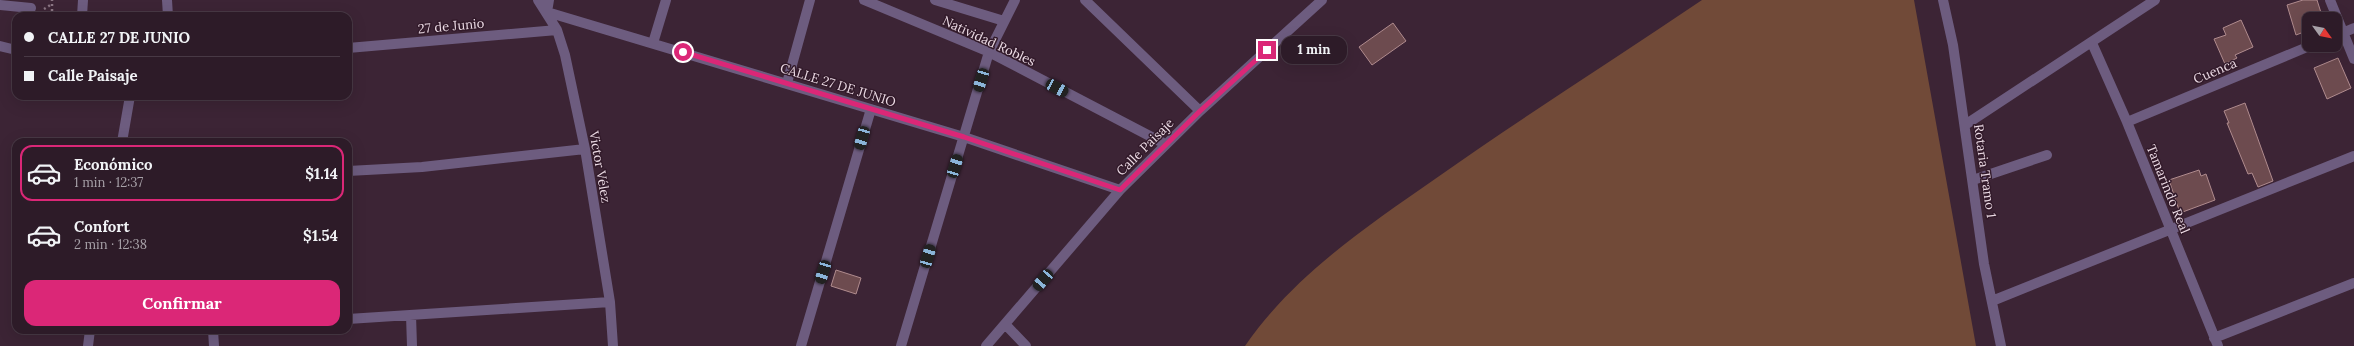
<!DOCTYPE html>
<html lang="es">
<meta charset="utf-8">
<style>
body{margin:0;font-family:Lora,serif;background:#392834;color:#f1f3f6;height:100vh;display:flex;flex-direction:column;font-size:15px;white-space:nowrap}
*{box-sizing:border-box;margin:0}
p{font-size:13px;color:#a7a1a8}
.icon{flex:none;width:22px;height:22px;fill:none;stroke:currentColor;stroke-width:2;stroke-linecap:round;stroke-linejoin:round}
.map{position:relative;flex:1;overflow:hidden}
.sheet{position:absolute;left:12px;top:138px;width:340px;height:196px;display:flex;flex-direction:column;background:#2d1b28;border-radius:12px;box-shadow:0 4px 16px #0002,0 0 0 1px #483945}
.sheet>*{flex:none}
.banner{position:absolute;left:12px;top:12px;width:340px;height:88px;border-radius:12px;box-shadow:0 4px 16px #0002,0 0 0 1px #483945;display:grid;align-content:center;height:88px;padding:0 12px;background:#2d1b28}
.needle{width:26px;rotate:123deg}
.controls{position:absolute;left:2302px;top:12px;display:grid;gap:8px}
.controls a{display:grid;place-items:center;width:40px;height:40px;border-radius:8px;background:#2d1b28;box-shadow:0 4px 16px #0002,0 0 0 1px #483945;font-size:20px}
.end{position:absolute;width:18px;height:18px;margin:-9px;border:5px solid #db2777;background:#fff;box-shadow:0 0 0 2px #fff}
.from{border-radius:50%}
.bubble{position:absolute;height:28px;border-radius:12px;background:#2d1b28;box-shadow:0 4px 16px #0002,0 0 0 1px #483945;font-size:13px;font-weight:800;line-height:28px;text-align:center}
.car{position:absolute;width:12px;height:24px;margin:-12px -6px;border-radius:5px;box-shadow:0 0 3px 1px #0007;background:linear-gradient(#222 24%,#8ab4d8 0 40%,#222 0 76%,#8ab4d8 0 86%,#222 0)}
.banner b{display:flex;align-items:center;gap:14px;height:38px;font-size:15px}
.banner b+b{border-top:1px solid #483945}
.banner i{width:10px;height:10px;background:#f1f3f6}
ul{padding:7px 0 0;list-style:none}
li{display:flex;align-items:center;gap:12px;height:56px;margin:0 8px 6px;padding:0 4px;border:2px solid transparent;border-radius:12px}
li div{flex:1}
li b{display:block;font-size:15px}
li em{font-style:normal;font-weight:800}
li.on{border-color:#db2777}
li>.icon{width:36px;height:36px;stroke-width:1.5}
.primary-button{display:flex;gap:8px;margin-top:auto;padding:8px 12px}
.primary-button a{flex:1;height:46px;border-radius:12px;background:#db2777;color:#fff;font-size:16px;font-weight:800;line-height:46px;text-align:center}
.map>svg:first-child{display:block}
</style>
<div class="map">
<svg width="2354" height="346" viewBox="0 0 2354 346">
<rect width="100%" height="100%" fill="#3c2435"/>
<path fill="#714a38" d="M1702 0H1914L1976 346H1245C1293 276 1366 227 1435 179 1523 117 1613 60 1702 0Z"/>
<path fill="#6d4b4f" stroke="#b08b8e" d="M2303 0H2317L2323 19H2309V30L2296 35 2287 5Z
M2241 20 2253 47 2235 55 2237 58 2225 64 2214 39 2226 35 2223 28Z
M1393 23 1406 41 1372 65 1359 47Z
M2338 58 2351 88 2327 99 2314 68Z
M2245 103 2273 181 2258 187 2252 173 2248 174 2227 123H2229L2224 111Z
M2199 170 2201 176 2206 174 2215 200 2180 213 2169 180Z
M836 270 861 278 856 294 831 286Z"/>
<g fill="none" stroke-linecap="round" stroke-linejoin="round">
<path stroke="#8b7684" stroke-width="2.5" stroke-dasharray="2 3" stroke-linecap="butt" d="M44 9 52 4
M52 16V0"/>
<path stroke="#6d5c7f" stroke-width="10" d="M167 0 168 16
M538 0 557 30 565 55 585 149 610 302 613 346
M549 0 547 12 964 137 1120 190
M864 0 989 52 1165 144
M935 0 1004 21
M1085 0 1200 111
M1943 0 1953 45 1984 264 2001 346
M2330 0 2354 59
M0 5 31 8
M82 16 83 0
M2335 36 2354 28
M653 43 666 0
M2092 43 2127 122 2218 346
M0 46 16 50
M348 48 557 30
M787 83 810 0
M2127 122 2312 45
M1965 125 2155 0
M122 142 130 96
M348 171 422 167 585 149
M1973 180 2047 155
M1992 301 2354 156
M411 315 412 346
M348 319 610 302
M1005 324 1026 346
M213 330 214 346
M2214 338 2354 283
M88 346 90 330
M801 346 871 109
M901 346 989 52 1015 0
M986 346 1120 190 1200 111 1322 0"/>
</g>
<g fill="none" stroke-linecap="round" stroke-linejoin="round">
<path stroke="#db2777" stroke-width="5" d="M683 52 964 137 1120 190 1200 111 1267 50"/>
</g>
<g text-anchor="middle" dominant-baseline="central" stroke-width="3" stroke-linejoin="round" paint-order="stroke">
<g font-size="13" fill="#ecdbe5" stroke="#321a2a">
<text transform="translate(451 26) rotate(-5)">27 de Junio</text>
<text transform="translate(989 41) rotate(25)">Natividad Robles</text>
<text transform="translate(2215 71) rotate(-23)">Cuenca</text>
<text transform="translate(838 85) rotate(17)">CALLE 27 DE JUNIO</text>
<text transform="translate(1145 147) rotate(-45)">Calle Paisaje</text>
<text transform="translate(600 167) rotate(80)">Victor Vélez</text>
<text transform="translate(1985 171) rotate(82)">Rotaria Tramo 1</text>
<text transform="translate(2168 189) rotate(68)">Tamarindo Real</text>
</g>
</g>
</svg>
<div class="controls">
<a><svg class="needle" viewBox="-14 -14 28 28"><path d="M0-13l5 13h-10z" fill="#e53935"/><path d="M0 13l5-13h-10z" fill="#a7a1a8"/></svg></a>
</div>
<i class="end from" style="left:683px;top:52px"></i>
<i class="end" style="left:1267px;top:50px"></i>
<div class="bubble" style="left:1281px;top:36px;width:66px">1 min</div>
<i class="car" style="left:981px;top:80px;rotate:197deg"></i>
<i class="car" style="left:1057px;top:88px;rotate:118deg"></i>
<i class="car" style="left:862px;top:138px;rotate:196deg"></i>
<i class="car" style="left:955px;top:166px;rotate:17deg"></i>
<i class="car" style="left:928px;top:256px;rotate:16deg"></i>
<i class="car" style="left:823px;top:272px;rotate:197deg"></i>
<i class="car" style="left:1043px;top:280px;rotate:221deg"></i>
<div class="banner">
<b><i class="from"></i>CALLE 27 DE JUNIO</b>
<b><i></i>Calle Paisaje</b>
</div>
<section class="sheet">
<ul>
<li class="on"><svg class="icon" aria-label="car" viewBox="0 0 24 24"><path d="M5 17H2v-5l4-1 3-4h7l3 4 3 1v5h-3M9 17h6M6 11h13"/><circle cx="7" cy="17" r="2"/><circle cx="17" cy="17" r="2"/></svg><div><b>Económico</b><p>1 min · 12:37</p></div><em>$1.14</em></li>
<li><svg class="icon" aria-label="car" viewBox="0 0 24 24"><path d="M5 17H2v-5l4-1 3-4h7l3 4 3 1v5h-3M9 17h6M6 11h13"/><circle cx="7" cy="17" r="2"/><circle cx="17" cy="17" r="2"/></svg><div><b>Confort</b><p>2 min · 12:38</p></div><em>$1.54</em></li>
</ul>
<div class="primary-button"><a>Confirmar</a></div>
</section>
</div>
